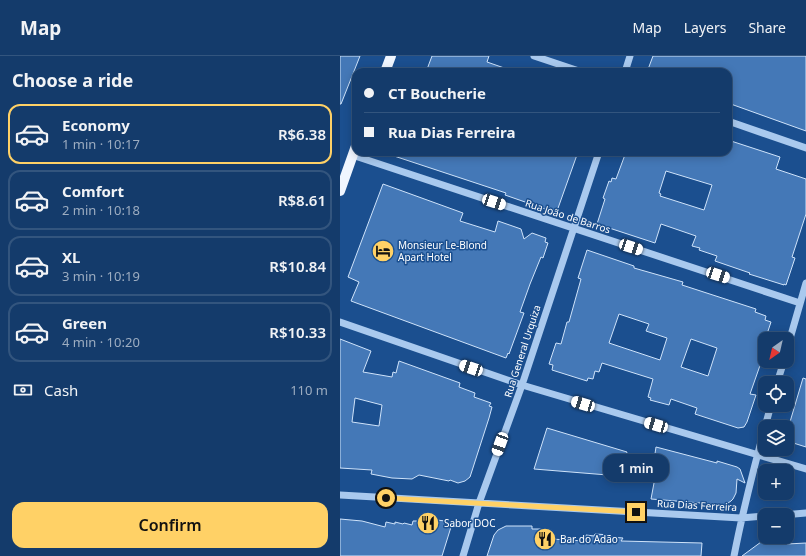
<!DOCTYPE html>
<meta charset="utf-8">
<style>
body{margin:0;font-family:"Noto Sans",sans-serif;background:#214673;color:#f1f3f6;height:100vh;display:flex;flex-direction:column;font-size:15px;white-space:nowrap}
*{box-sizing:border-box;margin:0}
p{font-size:13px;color:#9dadc1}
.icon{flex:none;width:22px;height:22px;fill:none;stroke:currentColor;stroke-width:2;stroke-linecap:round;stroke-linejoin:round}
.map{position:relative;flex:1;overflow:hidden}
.sheet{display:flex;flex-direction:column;background:#143b6b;width:340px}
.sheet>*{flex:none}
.top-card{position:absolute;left:12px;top:12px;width:380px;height:88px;border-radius:12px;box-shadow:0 2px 10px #0003,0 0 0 1px #33557e;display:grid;align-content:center;height:88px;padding:0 12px;background:#143b6b}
.needle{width:26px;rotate:214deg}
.controls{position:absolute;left:418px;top:276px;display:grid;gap:8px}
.controls a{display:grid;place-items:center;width:36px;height:36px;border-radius:8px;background:#143b6b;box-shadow:0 2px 10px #0003,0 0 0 1px #33557e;font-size:20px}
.end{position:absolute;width:18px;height:18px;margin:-9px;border:5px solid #ffd166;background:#111;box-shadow:0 0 0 2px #111}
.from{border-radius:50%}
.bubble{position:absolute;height:28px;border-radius:12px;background:#143b6b;box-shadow:0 2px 10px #0003,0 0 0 1px #33557e;font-size:13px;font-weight:600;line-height:28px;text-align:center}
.car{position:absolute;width:12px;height:24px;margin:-12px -6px;border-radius:5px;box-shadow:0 0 3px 1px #0007;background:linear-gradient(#fff 24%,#345 0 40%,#fff 0 76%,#345 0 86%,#fff 0)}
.top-card b{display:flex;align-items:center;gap:14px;height:38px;font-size:15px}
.top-card b+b{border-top:1px solid #33557e}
.top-card i{width:10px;height:10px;background:#f1f3f6}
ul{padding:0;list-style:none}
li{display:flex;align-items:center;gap:12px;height:60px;margin:0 8px 6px;padding:0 4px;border:2px solid #33557e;border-radius:12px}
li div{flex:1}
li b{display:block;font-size:15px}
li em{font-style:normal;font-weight:600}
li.selected{border-color:#ffd166}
li>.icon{width:36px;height:36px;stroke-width:1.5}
h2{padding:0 12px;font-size:18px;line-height:48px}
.pay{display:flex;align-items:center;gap:10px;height:44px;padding:0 12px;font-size:15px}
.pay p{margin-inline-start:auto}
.action{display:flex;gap:8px;margin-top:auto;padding:8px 12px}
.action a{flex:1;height:46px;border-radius:12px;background:#ffd166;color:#111;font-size:16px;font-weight:600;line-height:46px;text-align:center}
header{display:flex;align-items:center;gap:24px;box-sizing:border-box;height:56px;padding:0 20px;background:#143b6b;border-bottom:1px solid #33557e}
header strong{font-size:19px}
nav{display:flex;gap:22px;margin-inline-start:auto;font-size:14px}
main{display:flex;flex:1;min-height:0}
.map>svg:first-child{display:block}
</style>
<header>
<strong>Map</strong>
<nav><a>Map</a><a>Layers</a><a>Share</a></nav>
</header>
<main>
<section class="sheet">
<h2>Choose a ride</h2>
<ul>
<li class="selected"><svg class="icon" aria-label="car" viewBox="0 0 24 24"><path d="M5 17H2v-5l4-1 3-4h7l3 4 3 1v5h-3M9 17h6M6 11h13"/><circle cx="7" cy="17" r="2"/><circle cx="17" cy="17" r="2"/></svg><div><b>Economy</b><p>1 min · 10:17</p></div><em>R$6.38</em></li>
<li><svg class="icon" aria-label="car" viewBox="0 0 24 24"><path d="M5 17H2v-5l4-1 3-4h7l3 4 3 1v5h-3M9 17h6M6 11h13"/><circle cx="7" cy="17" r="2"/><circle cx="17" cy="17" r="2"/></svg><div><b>Comfort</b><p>2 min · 10:18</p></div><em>R$8.61</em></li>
<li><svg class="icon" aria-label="car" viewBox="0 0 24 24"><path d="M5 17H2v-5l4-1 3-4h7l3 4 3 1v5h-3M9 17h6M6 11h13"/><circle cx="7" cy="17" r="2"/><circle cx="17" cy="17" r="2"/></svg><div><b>XL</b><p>3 min · 10:19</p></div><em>R$10.84</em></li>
<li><svg class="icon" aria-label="car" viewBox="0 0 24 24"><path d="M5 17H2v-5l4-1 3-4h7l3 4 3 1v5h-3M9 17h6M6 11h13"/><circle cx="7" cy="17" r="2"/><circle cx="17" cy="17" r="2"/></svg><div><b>Green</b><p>4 min · 10:20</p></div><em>R$10.33</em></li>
</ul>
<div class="pay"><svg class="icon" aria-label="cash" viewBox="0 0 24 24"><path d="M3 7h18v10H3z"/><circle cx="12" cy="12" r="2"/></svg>Cash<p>110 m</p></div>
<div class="action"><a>Confirm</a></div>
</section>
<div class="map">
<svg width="466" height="500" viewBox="0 0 466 500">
<rect width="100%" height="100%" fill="#1b4f8f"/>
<path fill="#3c6290" stroke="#9cc4f0" d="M295 398 310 401 306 425 291 422Z"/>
<path fill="#4478b7" stroke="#cfe3fa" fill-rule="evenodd" d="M0 0H20L1 48H0Z
M92 0H149L147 6 170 14V16H86Z
M313 0H466V75L388 47V16H307Z
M388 84 440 101 436 113 466 123V158L452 201 455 202 446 229 444 228V229L409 218 410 217 375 205 377 200 359 194 360 192 352 190 356 180 321 168 315 187 257 168 265 143 263 142 269 125 271 126 272 122 276 123 286 96H388ZM326 115 372 129 364 154 320 140 321 138 319 137Z
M49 96H238L217 155 209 152 208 154 165 139 166 137 48 98Z
M43 128 123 157 120 165 155 176 158 165 181 173 184 183 192 177 206 182 205 186 208 187 203 202 201 201 190 228 180 256 184 257 169 298 168 297 166 302 11 245 19 226 8 221Z
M247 194 294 210V212L343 226 342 229 416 253 415 256 426 260 425 264 431 266 427 278 430 279 429 283H425V297L424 298 410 338 416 339 407 366 404 371 398 372 355 358 357 352 331 343 329 349 310 344 311 342 308 341 313 323 262 307 259 316 255 315 253 323 248 322 247 325 212 314 213 309 209 308 216 287 221 288 227 266H229L241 223 238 222ZM279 258 309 268 306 275 327 282 320 304 269 287ZM351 283 377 292 368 320 341 311Z
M0 283 31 295 23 316 52 321 53 316 56 317 59 305 120 327 119 331 135 337 134 341 151 347 149 350 152 351 149 362 130 421 125 425 118 427 110 424 109 425 79 419 72 423 52 422 31 418 32 414 0 412ZM15 342 42 349 39 370 12 366Z
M463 322 466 323V391L447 385V376Z
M207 372 287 396 280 420 194 413Z
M316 391 377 407V405L397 411 400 413 405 427 397 423 396 437 393 443 391 445 385 449 311 443 314 427 313 411Z
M81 462 105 465 111 471 102 500H0V463L22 465 45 471 46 466 55 468V466L63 468 64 467 72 469 73 465H80Z
M166 470H192V473H202V476H212L211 483 245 485 246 479 254 480 255 478 271 479V481L283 482 281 485 362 487 361 500H147L154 479 158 474Z
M447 485V488L466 487V500H402L421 486Z"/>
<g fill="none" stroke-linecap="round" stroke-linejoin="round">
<path stroke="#a9c9ee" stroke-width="7" d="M194 0 242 16
M285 16 290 0
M388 65 466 92
M12 99 460 247
M0 266 182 329 466 413
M447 293 466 227
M437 327 444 305
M0 439 401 462 425 460
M443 459 466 457
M123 500 139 447 182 329 259 96
M394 500C404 449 417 399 431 349"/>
<path stroke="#f0f6ff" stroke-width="10" d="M45 16 51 0
M0 135 16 90"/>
</g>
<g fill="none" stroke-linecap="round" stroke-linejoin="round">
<path stroke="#ffd166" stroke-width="5" d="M46 442 296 456"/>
</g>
<defs>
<g id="hotel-disc" transform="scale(1.15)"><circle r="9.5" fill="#ffd166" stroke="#1b4f8f"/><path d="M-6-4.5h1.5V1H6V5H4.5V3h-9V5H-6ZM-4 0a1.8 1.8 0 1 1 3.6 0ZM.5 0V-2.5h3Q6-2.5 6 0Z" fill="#111"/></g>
<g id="restaurant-disc" transform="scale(1.15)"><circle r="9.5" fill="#ffd166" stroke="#1b4f8f"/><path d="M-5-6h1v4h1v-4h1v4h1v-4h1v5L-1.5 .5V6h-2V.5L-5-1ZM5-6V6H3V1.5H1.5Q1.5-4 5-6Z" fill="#111"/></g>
</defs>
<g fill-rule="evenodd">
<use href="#hotel-disc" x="43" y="195"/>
<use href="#restaurant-disc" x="88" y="467"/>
<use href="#restaurant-disc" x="205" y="483"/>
</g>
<g text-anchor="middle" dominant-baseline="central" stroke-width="3" stroke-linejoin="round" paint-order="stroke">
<g font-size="10" fill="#fff" stroke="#1b4f8f">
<text transform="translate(228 160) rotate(18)">Rua João de Barros</text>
<text transform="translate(182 295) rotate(-72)">Rua General Urquiza</text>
<text transform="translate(357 449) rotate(3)">Rua Dias Ferreira</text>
</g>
<g font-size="10" fill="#fff" stroke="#1b4f8f" text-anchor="start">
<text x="58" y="189">Monsieur Le-Blond<tspan x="58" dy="12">Apart Hotel</tspan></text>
<text x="104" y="467">Sabor DOC</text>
<text x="220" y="483">Bar do Adão</text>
</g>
</g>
</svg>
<div class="controls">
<a><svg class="needle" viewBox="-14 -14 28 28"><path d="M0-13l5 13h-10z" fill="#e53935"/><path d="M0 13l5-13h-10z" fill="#9dadc1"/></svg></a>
<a><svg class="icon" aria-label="locate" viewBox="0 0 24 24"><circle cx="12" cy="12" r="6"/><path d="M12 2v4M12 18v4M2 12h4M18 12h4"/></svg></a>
<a><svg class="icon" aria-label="layers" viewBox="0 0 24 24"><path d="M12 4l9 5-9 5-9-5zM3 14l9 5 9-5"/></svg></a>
<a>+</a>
<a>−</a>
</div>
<i class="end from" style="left:46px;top:442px"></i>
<i class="end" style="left:296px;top:456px"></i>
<div class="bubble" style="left:263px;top:398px;width:66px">1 min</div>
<i class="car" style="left:154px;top:146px;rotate:108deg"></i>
<i class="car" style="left:291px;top:191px;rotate:108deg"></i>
<i class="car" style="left:378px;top:219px;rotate:108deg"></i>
<i class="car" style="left:131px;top:312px;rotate:289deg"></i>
<i class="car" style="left:243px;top:348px;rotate:287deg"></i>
<i class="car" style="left:316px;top:369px;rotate:286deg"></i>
<i class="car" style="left:160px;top:388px;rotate:200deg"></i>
<div class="top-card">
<b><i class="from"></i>CT Boucherie</b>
<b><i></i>Rua Dias Ferreira</b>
</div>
</div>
</main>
